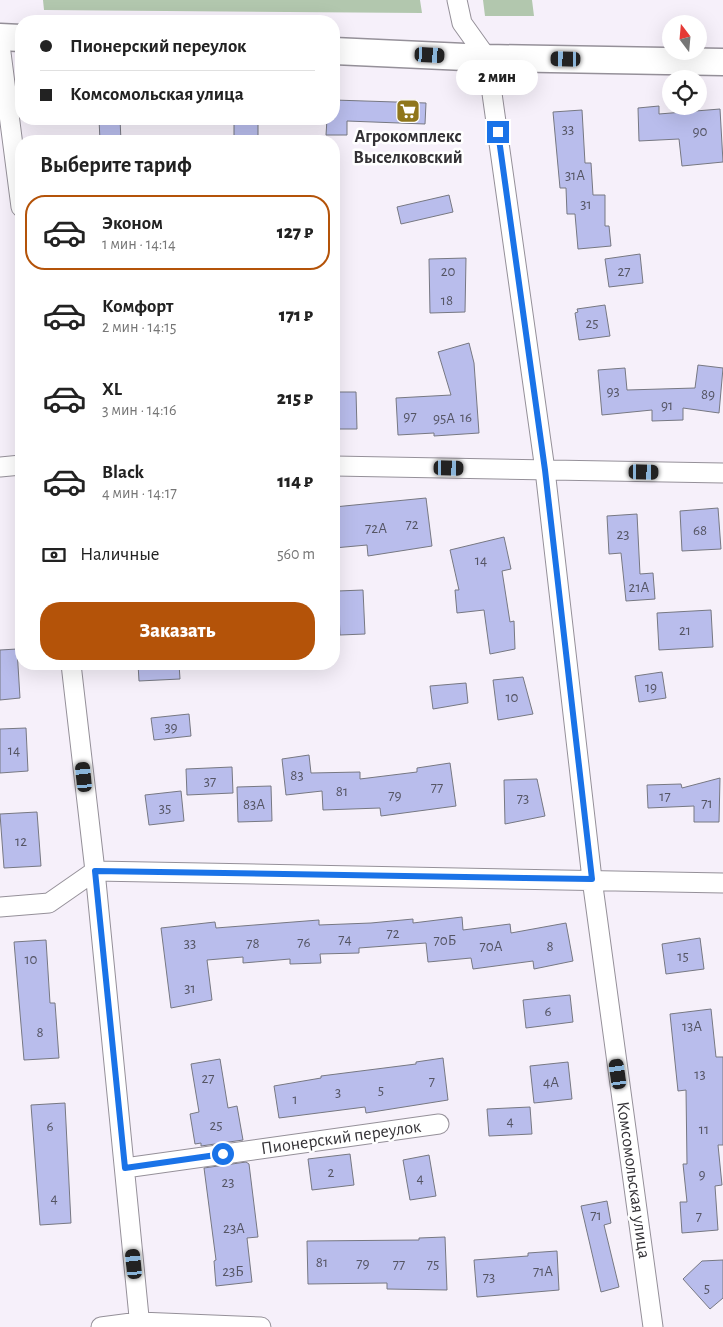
<!DOCTYPE html>
<html lang="ru">
<meta charset="utf-8">
<style>
body{margin:0;font-family:"Alegreya Sans",sans-serif;background:#f6f6f6;color:#222;height:100vh;display:flex;flex-direction:column;font-size:19px;white-space:nowrap}
*{box-sizing:border-box;margin:0}
p{font-size:16px;color:#767676}
.icon{flex:none;width:28px;height:28px;fill:none;stroke:currentColor;stroke-width:2;stroke-linecap:round;stroke-linejoin:round}
.map{position:relative;flex:1;overflow:hidden}
.sheet{position:absolute;left:15px;top:135px;width:325px;height:535px;display:flex;flex-direction:column;background:#fff;border-radius:20px;box-shadow:0 5px 20px #0002}
.sheet>*{flex:none}
.banner{position:absolute;left:15px;top:15px;width:325px;height:110px;border-radius:20px;box-shadow:0 5px 20px #0002;display:grid;align-content:center;height:110px;padding:0 25px;background:#fff}
.needle{width:32px;rotate:344deg}
.buttons{position:absolute;left:662px;top:15px;display:grid;gap:10px}
.buttons a{display:grid;place-items:center;width:45px;height:45px;border-radius:50%;background:#fff;box-shadow:0 5px 20px #0002;font-size:25px}
.end{position:absolute;width:22px;height:22px;margin:-11px;border:6px solid #1a73e8;background:#fff;box-shadow:0 0 0 2px #fff}
.from{border-radius:50%}
.bubble{position:absolute;height:35px;border-radius:18px;background:#fff;box-shadow:0 5px 20px #0002;font-size:16px;font-weight:800;line-height:35px;text-align:center}
.car{position:absolute;width:15px;height:30px;margin:-15px -8px;border-radius:6px;box-shadow:0 0 4px 1px #0007;background:linear-gradient(#222 24%,#8ab4d8 0 40%,#222 0 76%,#8ab4d8 0 86%,#222 0)}
.banner b{display:flex;align-items:center;gap:18px;height:48px;font-size:19px}
.banner b+b{border-top:1px solid #e0e0e0}
.banner i{width:12px;height:12px;background:#222}
ul{padding:0;list-style:none}
li{display:flex;align-items:center;gap:15px;height:75px;margin:0 10px 8px;padding:0 15px;border:2px solid transparent;border-radius:20px}
li div{flex:1}
li b{display:block;font-size:19px}
li em{font-style:normal;font-weight:800}
li.current{border-color:#b45309}
li>.icon{width:45px;height:45px;stroke-width:1.5}
h2{padding:0 25px;font-size:22px;line-height:60px}
.pay{display:flex;align-items:center;gap:12px;height:55px;padding:0 25px;font-size:19px}
.pay p{margin-inline-start:auto}
.cta{display:flex;gap:10px;margin-top:auto;padding:10px 25px}
.cta a{flex:1;height:58px;border-radius:20px;background:#b45309;color:#fff;font-size:20px;font-weight:800;line-height:58px;text-align:center}
.map>svg:first-child{display:block}
</style>
<div class="map">
<svg width="723" height="1327" viewBox="0 0 723 1327">
<rect width="100%" height="100%" fill="#f6f0fa"/>
<path fill="#b2c7ae" d="M43 0H420L422 13 44 10Z
M483 0H532L534 16H485Z"/>
<path fill="#b9bdec" stroke="#777882" d="M334 100 426 103 425 124 347 121V135H326L327 119H334Z
M659 106V114L720 109 723 162 682 166 679 139 639 141 638 108Z
M582 110 585 163H591L593 195H605V226H609L611 246 578 249 575 214H567L566 188H560L553 112Z
M99 119H120L121 141H100Z
M234 119H258V141H234Z
M449 195 453 212 401 224 397 207Z
M640 254 643 283 609 287 605 259Z
M466 258 465 312 430 313 429 259Z
M605 305 610 336 579 340 575 313 578 312 577 309Z
M469 343 474 363 479 433 434 436V433L398 435 396 398 451 395 438 352Z
M698 365 723 368 719 413 683 408V420L652 421V410L602 415 598 370 625 368 627 390 695 388Z
M339 392H356L357 429H339Z
M426 498 432 546 368 556 367 545 334 548V507Z
M718 508 721 549 682 551 680 511Z
M637 514 640 574 653 573 655 599 626 601 621 553 609 554 607 516Z
M504 537 511 569 502 571 510 622 514 621 515 649 490 654 484 610 457 613 455 590H459L450 550Z
M363 590 365 634 340 635 338 591Z
M711 610 713 647 659 650 657 613Z
M17 649 20 698 0 700V650Z
M138 664H179L180 679 139 681Z
M662 672 666 698 639 702 635 676Z
M523 677 533 714 498 720 493 680Z
M466 683 468 703 433 709 430 686Z
M189 714 191 736 154 740 151 718Z
M26 728 28 771 0 773V729Z
M309 755 311 773 360 772V779L417 772V768L450 763 456 806 381 816 380 808 323 810 322 791 286 795 282 759Z
M232 767 233 793 187 795 186 769Z
M720 778 719 822H694V806L648 808 647 785 681 784 682 788Z
M537 779 545 816 505 824 504 780Z
M271 786 272 821 238 822 237 787Z
M181 791 184 821 149 825 145 795Z
M37 812 41 866 4 868 0 814Z
M462 917 463 930 510 924 511 933 566 923 573 961 534 969 533 961 473 969 471 958 428 962 426 943 359 948V953L320 954 321 963 290 964V959L243 963V957L207 960 212 1000 171 1008 161 928 215 922 216 928 319 920V925L371 923 413 919V923Z
M700 938 704 969 666 974 662 944Z
M46 940 50 1003H55L59 1058 24 1060 14 942Z
M570 995 573 1022 526 1028 523 1000Z
M711 1009 716 1057H723V1145H718L722 1185 715 1186 718 1230 682 1233 680 1202H687L683 1164H687L686 1090 678 1091 670 1014Z
M443 1058 448 1100 366 1113 365 1107 279 1118 274 1086 321 1078V1076L416 1064V1062Z
M220 1059 228 1108 237 1106 243 1140 201 1146V1143L195 1144 190 1114 199 1112 191 1064Z
M568 1062 572 1099 534 1103 530 1066Z
M65 1103 71 1223 40 1225 31 1105Z
M530 1107 532 1134 489 1136 487 1109Z
M350 1154 354 1185 312 1190 308 1159Z
M429 1155 436 1196 410 1200 403 1160Z
M246 1162 249 1164 258 1237 247 1238 252 1282 216 1286 214 1261 216 1260 204 1168Z
M607 1201 611 1223 604 1225 619 1287 601 1292 581 1206Z
M445 1237 447 1290 387 1289V1283L308 1284 307 1241 419 1240V1238Z
M557 1251 559 1290 477 1297 474 1260 528 1256V1253Z
M723 1260V1298L710 1309 683 1279 702 1261Z"/>
<g fill="none" stroke-linecap="round" stroke-linejoin="round">
<g stroke="#959099" stroke-width="21">
<path id="minor" d="M457 0 462 23 487 58 545 470 592 879 653 1327
M0 45 21 207
M334 466 723 473
M0 467 21 465
M71 664 95 871 140 1327
M0 907 49 903 95 871 723 883
M125 1168 439 1124
M101 1327 139 1322 261 1327"/>
</g>
<g stroke="#959099" stroke-width="29">
<path id="secondary" d="M0 37 21 38
M334 51 487 58 723 62"/>
</g>
<use href="#minor" stroke="#fff" stroke-width="19"/>
<use href="#secondary" stroke="#fff" stroke-width="26"/>
</g>
<g fill="none" stroke-linecap="round" stroke-linejoin="round">
<path stroke="#1a73e8" stroke-width="6" d="M223 1154 125 1168 95 871 592 879 545 470 498 132"/>
</g>
<defs>
<g id="supermarket-square" transform="scale(1.25)"><rect x="-9" y="-9" width="18" height="18" rx="4" fill="#8f761b" stroke="#fff"/><path d="M-6-5.5h2.5l.6 2H6L4.5 2H-2.5L-4.4-4H-6ZM-1.5 3.2a1.3 1.3 0 1 0 .1 0ZM3 3.2a1.3 1.3 0 1 0 .1 0Z" fill="#fff"/></g>
</defs>
<g fill-rule="evenodd">
<use href="#supermarket-square" x="408" y="111"/>
</g>
<g text-anchor="middle" dominant-baseline="central" stroke-width="5" stroke-linejoin="round" paint-order="stroke">
<g font-size="15" fill="#555564">
<text x="568" y="129">33</text>
<text x="700" y="131">90</text>
<text x="575" y="175">31А</text>
<text x="586" y="204">31</text>
<text x="448" y="271">20</text>
<text x="624" y="271">27</text>
<text x="447" y="300">18</text>
<text x="592" y="323">25</text>
<text x="613" y="391">93</text>
<text x="708" y="394">89</text>
<text x="667" y="405">91</text>
<text x="410" y="416">97</text>
<text x="466" y="417">16</text>
<text x="444" y="418">95А</text>
<text x="412" y="524">72</text>
<text x="376" y="528">72А</text>
<text x="700" y="530">68</text>
<text x="623" y="534">23</text>
<text x="481" y="560">14</text>
<text x="639" y="587">21А</text>
<text x="685" y="630">21</text>
<text x="651" y="687">19</text>
<text x="512" y="697">10</text>
<text x="171" y="727">39</text>
<text x="14" y="750">14</text>
<text x="297" y="775">83</text>
<text x="210" y="781">37</text>
<text x="437" y="787">77</text>
<text x="342" y="791">81</text>
<text x="395" y="795">79</text>
<text x="665" y="796">17</text>
<text x="523" y="798">73</text>
<text x="707" y="803">71</text>
<text x="254" y="804">83А</text>
<text x="165" y="808">35</text>
<text x="21" y="841">12</text>
<text x="393" y="933">72</text>
<text x="345" y="939">74</text>
<text x="445" y="940">70Б</text>
<text x="304" y="942">76</text>
<text x="190" y="943">33</text>
<text x="253" y="943">78</text>
<text x="491" y="946">70А</text>
<text x="550" y="946">8</text>
<text x="683" y="956">15</text>
<text x="31" y="959">10</text>
<text x="190" y="988">31</text>
<text x="548" y="1011">6</text>
<text x="692" y="1026">13А</text>
<text x="40" y="1032">8</text>
<text x="700" y="1074">13</text>
<text x="208" y="1078">27</text>
<text x="432" y="1081">7</text>
<text x="551" y="1082">4А</text>
<text x="381" y="1090">5</text>
<text x="338" y="1092">3</text>
<text x="295" y="1099">1</text>
<text x="510" y="1121">4</text>
<text x="216" y="1125">25</text>
<text x="50" y="1126">6</text>
<text x="704" y="1129">11</text>
<text x="331" y="1172">2</text>
<text x="702" y="1174">9</text>
<text x="420" y="1178">4</text>
<text x="228" y="1182">23</text>
<text x="54" y="1198">4</text>
<text x="596" y="1215">71</text>
<text x="699" y="1216">7</text>
<text x="234" y="1228">23А</text>
<text x="322" y="1262">81</text>
<text x="363" y="1263">79</text>
<text x="399" y="1264">77</text>
<text x="433" y="1264">75</text>
<text x="233" y="1271">23Б</text>
<text x="543" y="1271">71А</text>
<text x="489" y="1277">73</text>
<text x="707" y="1288">5</text>
</g>
<g font-size="18" font-weight="bold" fill="#343236" stroke="#fff">
<text x="408" y="137">Агрокомплекс<tspan x="408" dy="21">Выселковский</tspan></text>
</g>
<g font-size="18" fill="#343236" stroke="#fff">
<text transform="translate(341 1138) rotate(-8)">Пионерский переулок</text>
<text transform="translate(633 1180) rotate(82)">Комсомольская улица</text>
</g>
</g>
</svg>
<div class="buttons">
<a><svg class="needle" viewBox="-14 -14 28 28"><path d="M0-13l5 13h-10z" fill="#e53935"/><path d="M0 13l5-13h-10z" fill="#767676"/></svg></a>
<a><svg class="icon" aria-label="locate" viewBox="0 0 24 24"><circle cx="12" cy="12" r="6"/><path d="M12 2v4M12 18v4M2 12h4M18 12h4"/></svg></a>
</div>
<i class="end from" style="left:223px;top:1154px"></i>
<i class="end" style="left:498px;top:132px"></i>
<div class="bubble" style="left:456px;top:60px;width:82px">2 мин</div>
<i class="car" style="left:430px;top:55px;rotate:93deg"></i>
<i class="car" style="left:566px;top:59px;rotate:271deg"></i>
<i class="car" style="left:449px;top:468px;rotate:91deg"></i>
<i class="car" style="left:644px;top:472px;rotate:91deg"></i>
<i class="car" style="left:84px;top:777px;rotate:354deg"></i>
<i class="car" style="left:618px;top:1074px;rotate:352deg"></i>
<i class="car" style="left:134px;top:1264px;rotate:354deg"></i>
<div class="banner">
<b><i class="from"></i>Пионерский переулок</b>
<b><i></i>Комсомольская улица</b>
</div>
<section class="sheet">
<h2>Выберите тариф</h2>
<ul>
<li class="current"><svg class="icon" aria-label="car" viewBox="0 0 24 24"><path d="M5 17H2v-5l4-1 3-4h7l3 4 3 1v5h-3M9 17h6M6 11h13"/><circle cx="7" cy="17" r="2"/><circle cx="17" cy="17" r="2"/></svg><div><b>Эконом</b><p>1 мин · 14:14</p></div><em>127 ₽</em></li>
<li><svg class="icon" aria-label="car" viewBox="0 0 24 24"><path d="M5 17H2v-5l4-1 3-4h7l3 4 3 1v5h-3M9 17h6M6 11h13"/><circle cx="7" cy="17" r="2"/><circle cx="17" cy="17" r="2"/></svg><div><b>Комфорт</b><p>2 мин · 14:15</p></div><em>171 ₽</em></li>
<li><svg class="icon" aria-label="car" viewBox="0 0 24 24"><path d="M5 17H2v-5l4-1 3-4h7l3 4 3 1v5h-3M9 17h6M6 11h13"/><circle cx="7" cy="17" r="2"/><circle cx="17" cy="17" r="2"/></svg><div><b>XL</b><p>3 мин · 14:16</p></div><em>215 ₽</em></li>
<li><svg class="icon" aria-label="car" viewBox="0 0 24 24"><path d="M5 17H2v-5l4-1 3-4h7l3 4 3 1v5h-3M9 17h6M6 11h13"/><circle cx="7" cy="17" r="2"/><circle cx="17" cy="17" r="2"/></svg><div><b>Black</b><p>4 мин · 14:17</p></div><em>114 ₽</em></li>
</ul>
<div class="pay"><svg class="icon" aria-label="cash" viewBox="0 0 24 24"><path d="M3 7h18v10H3z"/><circle cx="12" cy="12" r="2"/></svg>Наличные<p>560 m</p></div>
<div class="cta"><a>Заказать</a></div>
</section>
</div>
